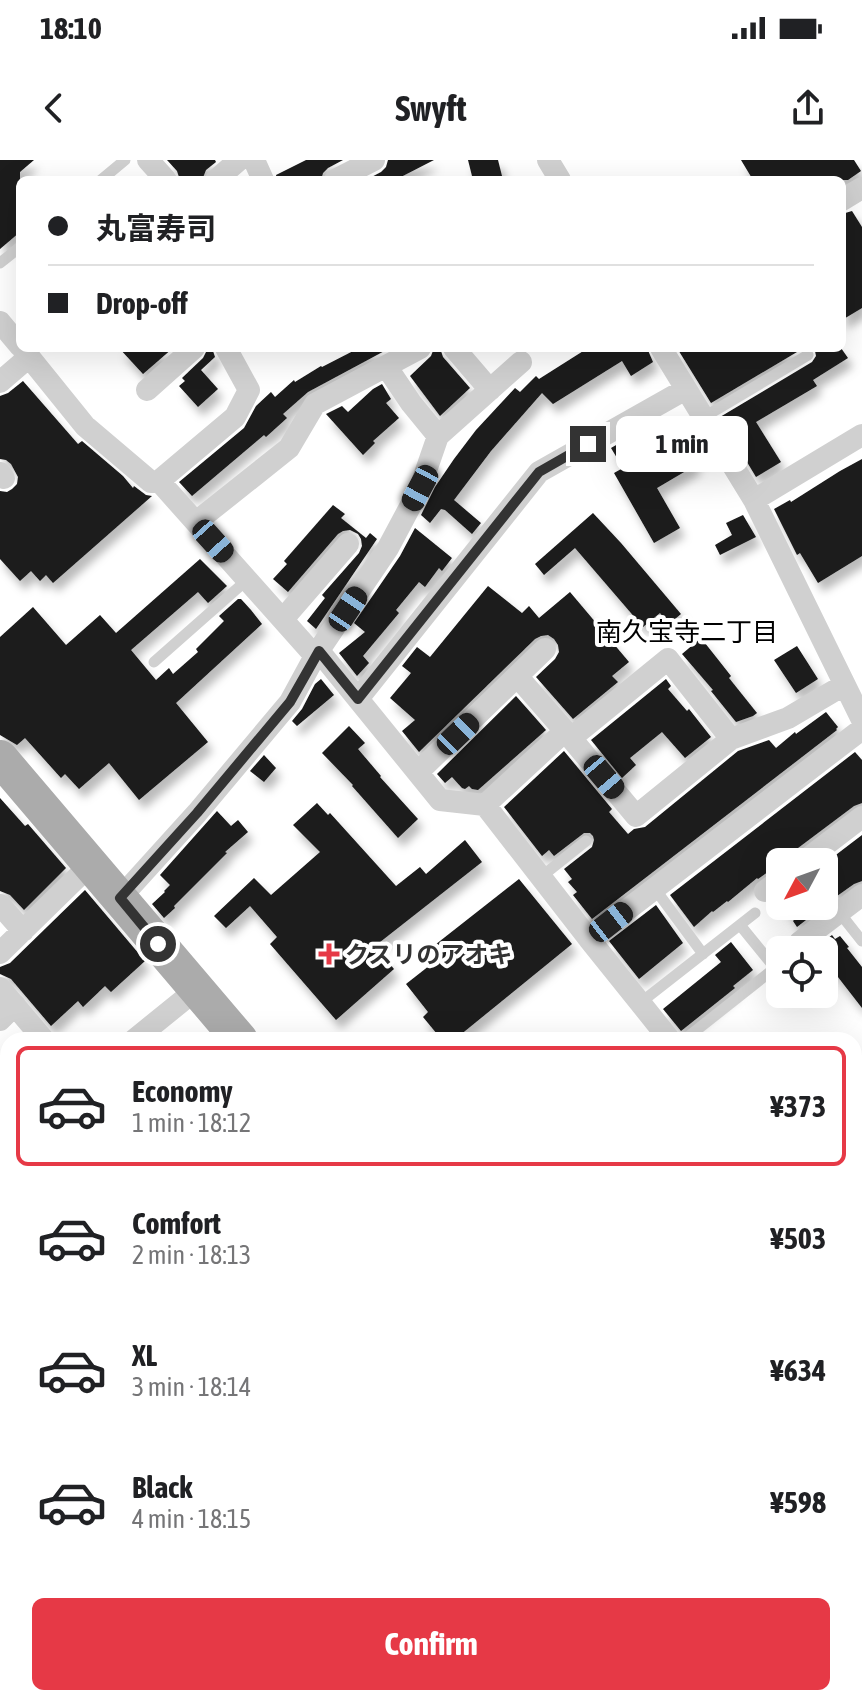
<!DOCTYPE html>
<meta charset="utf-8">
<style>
body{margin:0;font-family:"Asap Condensed","Noto Sans JP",sans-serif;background:#f2f2f2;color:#202124;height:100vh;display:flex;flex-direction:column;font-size:30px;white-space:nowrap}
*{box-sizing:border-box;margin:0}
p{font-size:26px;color:#757577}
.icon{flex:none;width:44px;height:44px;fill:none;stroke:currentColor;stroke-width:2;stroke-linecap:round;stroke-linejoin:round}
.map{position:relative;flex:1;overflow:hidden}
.drawer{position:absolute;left:0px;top:872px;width:862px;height:674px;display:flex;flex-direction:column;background:#fff;border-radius:24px 24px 0 0;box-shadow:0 8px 32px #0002}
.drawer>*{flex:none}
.hud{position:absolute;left:16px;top:16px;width:830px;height:176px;border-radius:12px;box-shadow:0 8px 32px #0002;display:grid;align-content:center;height:176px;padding:0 32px;background:#fff}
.needle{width:52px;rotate:229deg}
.fabs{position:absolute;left:766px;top:688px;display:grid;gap:16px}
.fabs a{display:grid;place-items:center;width:72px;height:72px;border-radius:12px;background:#fff;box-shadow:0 8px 32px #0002;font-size:40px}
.end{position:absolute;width:36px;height:36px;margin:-18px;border:10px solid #333;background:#fff;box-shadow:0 0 0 4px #fff}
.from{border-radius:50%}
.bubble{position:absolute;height:56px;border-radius:12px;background:#fff;box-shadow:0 8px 32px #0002;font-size:26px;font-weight:700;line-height:56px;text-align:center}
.car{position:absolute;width:24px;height:48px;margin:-24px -12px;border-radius:10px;box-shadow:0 0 6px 2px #0007;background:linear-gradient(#222 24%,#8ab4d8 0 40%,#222 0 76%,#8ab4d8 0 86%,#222 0)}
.hud b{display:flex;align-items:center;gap:28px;height:76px;font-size:30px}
.hud b+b{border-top:2px solid #e0e0e0}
.hud i{width:20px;height:20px;background:#202124}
ul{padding:14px 0 0;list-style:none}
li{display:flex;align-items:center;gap:24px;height:120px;margin:0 16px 12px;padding:0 16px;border:4px solid transparent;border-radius:12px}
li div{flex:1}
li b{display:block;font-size:30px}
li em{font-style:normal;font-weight:700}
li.current{border-color:#e63946}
li>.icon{width:72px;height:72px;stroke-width:1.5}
.action{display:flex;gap:16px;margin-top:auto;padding:16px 32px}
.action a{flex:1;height:92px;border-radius:12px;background:#e63946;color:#fff;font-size:32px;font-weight:700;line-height:92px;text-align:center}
.status{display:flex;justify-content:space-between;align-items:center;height:56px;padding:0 40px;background:#fff;direction:ltr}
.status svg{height:22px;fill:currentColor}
header{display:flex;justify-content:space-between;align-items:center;height:104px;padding:0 32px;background:#fff;font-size:36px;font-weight:700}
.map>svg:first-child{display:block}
</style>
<div class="status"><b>18:10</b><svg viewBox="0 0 49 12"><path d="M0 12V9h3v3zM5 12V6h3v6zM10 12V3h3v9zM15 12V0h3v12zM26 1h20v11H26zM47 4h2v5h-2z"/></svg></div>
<header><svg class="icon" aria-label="back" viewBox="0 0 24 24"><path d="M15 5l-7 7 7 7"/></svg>Swyft<svg class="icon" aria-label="share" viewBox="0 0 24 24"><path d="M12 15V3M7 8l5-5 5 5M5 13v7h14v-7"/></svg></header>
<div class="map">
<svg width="862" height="1545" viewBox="0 0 862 1545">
<defs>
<filter id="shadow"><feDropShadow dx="5" dy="9" stdDeviation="4" flood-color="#0004"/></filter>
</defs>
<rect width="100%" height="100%" fill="#fff"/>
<path fill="#e6ecdf" d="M0 1028 8 1038V1168L0 1175Z"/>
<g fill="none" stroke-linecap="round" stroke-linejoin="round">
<path stroke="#cfe2ee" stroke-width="6" d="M0 923 8 934
M364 1538 371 1545"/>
</g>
<path fill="#1a1a1a" filter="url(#shadow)" d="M0 0H34L20 12V72L0 89Z
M167 0H215L216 2 206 10 202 20H180L177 11Z
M306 0H343L328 8 323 13 321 20H277L276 15Z
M388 0H434L395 20H366L381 12 386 7Z
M468 0H498L503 20H473Z
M741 0H854L861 11 848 20H753Z
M852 51 862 67V148L842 160V54Z
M119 188H173L143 214Z
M208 188H212L215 197 201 210 218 229 198 247 179 226 185 221 182 218 203 198Z
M359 188H390L308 232 283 254 287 258 266 277 264 275 192 336 179 322 244 268 256 246 271 232 275 237 294 220 295 222 321 206 322 207Z
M434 188H440L443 197 470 228 440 256 410 216 431 196Z
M588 188H647L653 202 631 216 622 201 553 244 542 233 491 291 454 340 481 363 472 374 445 350 441 349 430 363 421 355 435 327 454 299 476 270 515 228 520 232 536 216 539 219Z
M677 188H794L797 192 711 243Z
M819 188H841L848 198 813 220 817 226 756 262 781 302 756 317 720 257 812 202 816 196 815 191Z
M23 221 78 284 82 281 123 316 133 328 134 326 146 335 152 336 53 423 46 415 40 421 31 411 20 421 0 399V331L7 332 12 329 17 324 18 317 11 304 6 300 0 299V236L8 233Z
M382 224 391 239 386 243 399 258 373 281 375 283 363 295 326 254 342 246 348 252 373 229Z
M647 267 660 288 694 269 706 289 692 297 696 305 657 328 680 368 654 383 614 313 623 308 611 288Z
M862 299V396L818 423 800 393 797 395 774 349 790 340 791 342 840 311Z
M333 345 345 354 341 358 366 378 370 373 377 379 316 469 307 461 325 438 322 435 359 393 362 386 361 379 358 374 350 370 343 371 338 374 288 432 273 419 287 404 284 401Z
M593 353 621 383 681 454 669 464 660 453 643 467 575 388 544 415 535 404Z
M743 355 756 377 720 395 715 385 732 375 726 363Z
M415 368 452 398 442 411 439 408 425 427 419 422 396 450 399 453 363 496 369 503 357 516 339 493 365 472 354 463 400 396Z
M200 399 227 426 208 443 198 432 131 490 156 520 169 508 173 514 198 492 196 489 224 461 219 456 238 439H241L251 450 262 464 176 543 208 582 139 640 109 603 79 629 65 614 61 618 25 578 17 585 0 575V477L33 447 66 485 100 455 116 473Z
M488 426 522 453 529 446 539 458 570 432 629 502 612 516 618 522 573 559 536 517 555 499 559 492 558 485 554 479 548 475 541 476 535 479 419 592 402 571 415 560 390 538 411 513 402 506 417 487 430 497Z
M701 478 720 502 731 516 729 518 757 553 753 556 736 562 711 531 713 530 682 494Z
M797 486 818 519 796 533 774 500Z
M321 519 334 535 297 566 292 561 302 549 315 524Z
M666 519 671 526 668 529 687 551 689 549 711 577 685 598 662 572 630 598 636 605 622 618 591 580Z
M516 536 546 570 478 630 472 629 469 626 465 629 462 628 452 617 445 623 437 614Z
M826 552 838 567 836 569 837 570 592 759 573 735 577 732 568 722 572 719 564 709 592 687 594 680 593 676 590 673H584L554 696 549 690 542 696 504 647 564 591 612 649 609 652 628 674 634 669 645 667 738 591 769 580 776 588 795 572 796 574Z
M349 566 365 583 358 589 381 616 380 617 418 659 398 678 352 626 353 625 322 593Z
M855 592 862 600V643L854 646 794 691 790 696 789 702H780V706L772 709 758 719 757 718 728 742 727 741 713 752 712 751 694 767 670 735Z
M264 595 276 608 264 622 250 611Z
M0 638 25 666 28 664 66 708 24 750 10 735 0 731Z
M317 643 328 655 330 653 396 726 420 707 426 714 465 680 482 702 375 786 394 809 336 860 270 784 277 777 250 746 226 768 214 756 254 718 271 735 320 692 293 665Z
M217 651 231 666 238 660 248 672 225 692 227 693 174 746 175 748 164 758 152 744 165 732 164 731 170 725 160 715Z
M862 675V721L854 724 837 736 824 721V704Z
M519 719 572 784 454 880H442L423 857 428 852 406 824 434 802 426 792Z
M85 730 145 801 111 832 105 826 83 847 78 841 51 866 11 819 0 814V807L10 803Z
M656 745 683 783 639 819 609 781Z
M783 746H809L815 753 797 767 793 761 795 759Z
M832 775 835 779 840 776 849 787 847 788 862 807V848L824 799V790L814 789Z
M731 782 753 810 733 826 735 828 681 871 663 849 721 802 715 795Z"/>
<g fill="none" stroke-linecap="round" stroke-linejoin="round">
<path stroke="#d0d0d0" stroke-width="11" d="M101 20 125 0
M0 103 20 87
M704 257 808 195
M154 502 248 419
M541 717 586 681
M655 729 703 794
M839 752 862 781
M740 765 775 808
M640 843 755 753
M684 880 775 808 780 801"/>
<path stroke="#d0d0d0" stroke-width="22" d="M148 0 166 20
M254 0 263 20
M548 0 560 20
M216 20 239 0
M335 20 374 0
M842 40 862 28
M0 162 20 186
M22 188 85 266 151 322 159 321 315 496
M454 188 490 230
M661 188 754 340 862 560
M386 206 411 243 438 276
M0 222 29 197
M147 230 194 188
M0 313 4 318
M159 321 235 257 249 230 226 188
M754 340 862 275
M196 362 289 288 315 244 420 188
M283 459 348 384
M319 491 440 640 485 645 589 779
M517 516 565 571
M358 539 539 312 686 229
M571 578 668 499 731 579
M418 612 545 489
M485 645 565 571 636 656 731 579 788 558 844 525
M803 702 862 657
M765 731 780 720
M120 738 197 653 290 542 315 496 388 388 420 328 438 276 521 202
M0 745 23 771
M800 782 862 735
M0 793 91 704
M0 828 44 880
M0 860 15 845
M134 880 197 829
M670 880 589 779 862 569
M0 1327 8 1320
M0 1467 8 1476
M0 1537 8 1530
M62 1538 69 1545
M599 1538 605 1545
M213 1545 221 1538"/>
<path stroke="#bdbdbd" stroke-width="32" d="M854 1169 862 1166"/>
<path stroke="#ababab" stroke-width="36" d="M0 598 240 880
M633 1538 635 1545"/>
</g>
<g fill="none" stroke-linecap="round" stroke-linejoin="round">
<path stroke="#333" stroke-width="10" d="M158 784 120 738 197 653 290 542 319 491 358 539 539 312 588 284"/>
</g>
<path fill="#e63946" stroke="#fff" stroke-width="3" d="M325 782h8v8h8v8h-8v8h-8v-8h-8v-8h8z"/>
<g text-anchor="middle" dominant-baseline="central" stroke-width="8" stroke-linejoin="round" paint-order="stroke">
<g font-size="24" font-weight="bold" fill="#333" stroke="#fff" text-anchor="start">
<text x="345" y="794">クスリのアオキ</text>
</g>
<g font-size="26" fill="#000" stroke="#fff">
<text x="687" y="472">南久宝寺二丁目</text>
</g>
</g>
</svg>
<div class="fabs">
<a><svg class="needle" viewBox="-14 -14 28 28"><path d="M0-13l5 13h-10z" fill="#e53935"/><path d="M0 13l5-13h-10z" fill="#757577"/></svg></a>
<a><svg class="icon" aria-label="locate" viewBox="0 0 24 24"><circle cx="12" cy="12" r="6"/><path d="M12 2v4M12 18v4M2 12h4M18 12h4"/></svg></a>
</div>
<i class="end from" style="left:158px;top:784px"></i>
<i class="end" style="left:588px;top:284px"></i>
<div class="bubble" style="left:616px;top:256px;width:132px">1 min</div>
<i class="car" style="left:420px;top:328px;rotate:208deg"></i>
<i class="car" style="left:213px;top:381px;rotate:138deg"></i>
<i class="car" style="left:348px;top:449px;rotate:34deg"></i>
<i class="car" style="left:458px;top:574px;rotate:46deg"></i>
<i class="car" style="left:604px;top:617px;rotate:140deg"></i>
<i class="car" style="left:611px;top:762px;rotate:52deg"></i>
<div class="hud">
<b><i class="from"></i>丸富寿司</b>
<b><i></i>Drop-off</b>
</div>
<section class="drawer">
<ul>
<li class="current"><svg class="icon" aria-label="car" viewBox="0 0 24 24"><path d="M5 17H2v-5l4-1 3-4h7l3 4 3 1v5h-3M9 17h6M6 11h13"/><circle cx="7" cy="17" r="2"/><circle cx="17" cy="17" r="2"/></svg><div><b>Economy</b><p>1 min · 18:12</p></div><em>¥373</em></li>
<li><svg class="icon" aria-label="car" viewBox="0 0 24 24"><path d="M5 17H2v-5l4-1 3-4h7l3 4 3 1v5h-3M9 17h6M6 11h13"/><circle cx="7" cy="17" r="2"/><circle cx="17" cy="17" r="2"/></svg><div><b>Comfort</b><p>2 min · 18:13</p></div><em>¥503</em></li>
<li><svg class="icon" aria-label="car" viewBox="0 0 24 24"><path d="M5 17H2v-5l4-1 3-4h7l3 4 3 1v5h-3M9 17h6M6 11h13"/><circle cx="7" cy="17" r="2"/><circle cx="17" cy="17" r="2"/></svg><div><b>XL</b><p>3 min · 18:14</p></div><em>¥634</em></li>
<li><svg class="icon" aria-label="car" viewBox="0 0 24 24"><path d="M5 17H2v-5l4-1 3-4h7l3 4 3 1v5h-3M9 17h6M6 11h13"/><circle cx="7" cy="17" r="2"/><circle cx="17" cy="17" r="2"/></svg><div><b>Black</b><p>4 min · 18:15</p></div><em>¥598</em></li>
</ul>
<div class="action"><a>Confirm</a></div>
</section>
</div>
